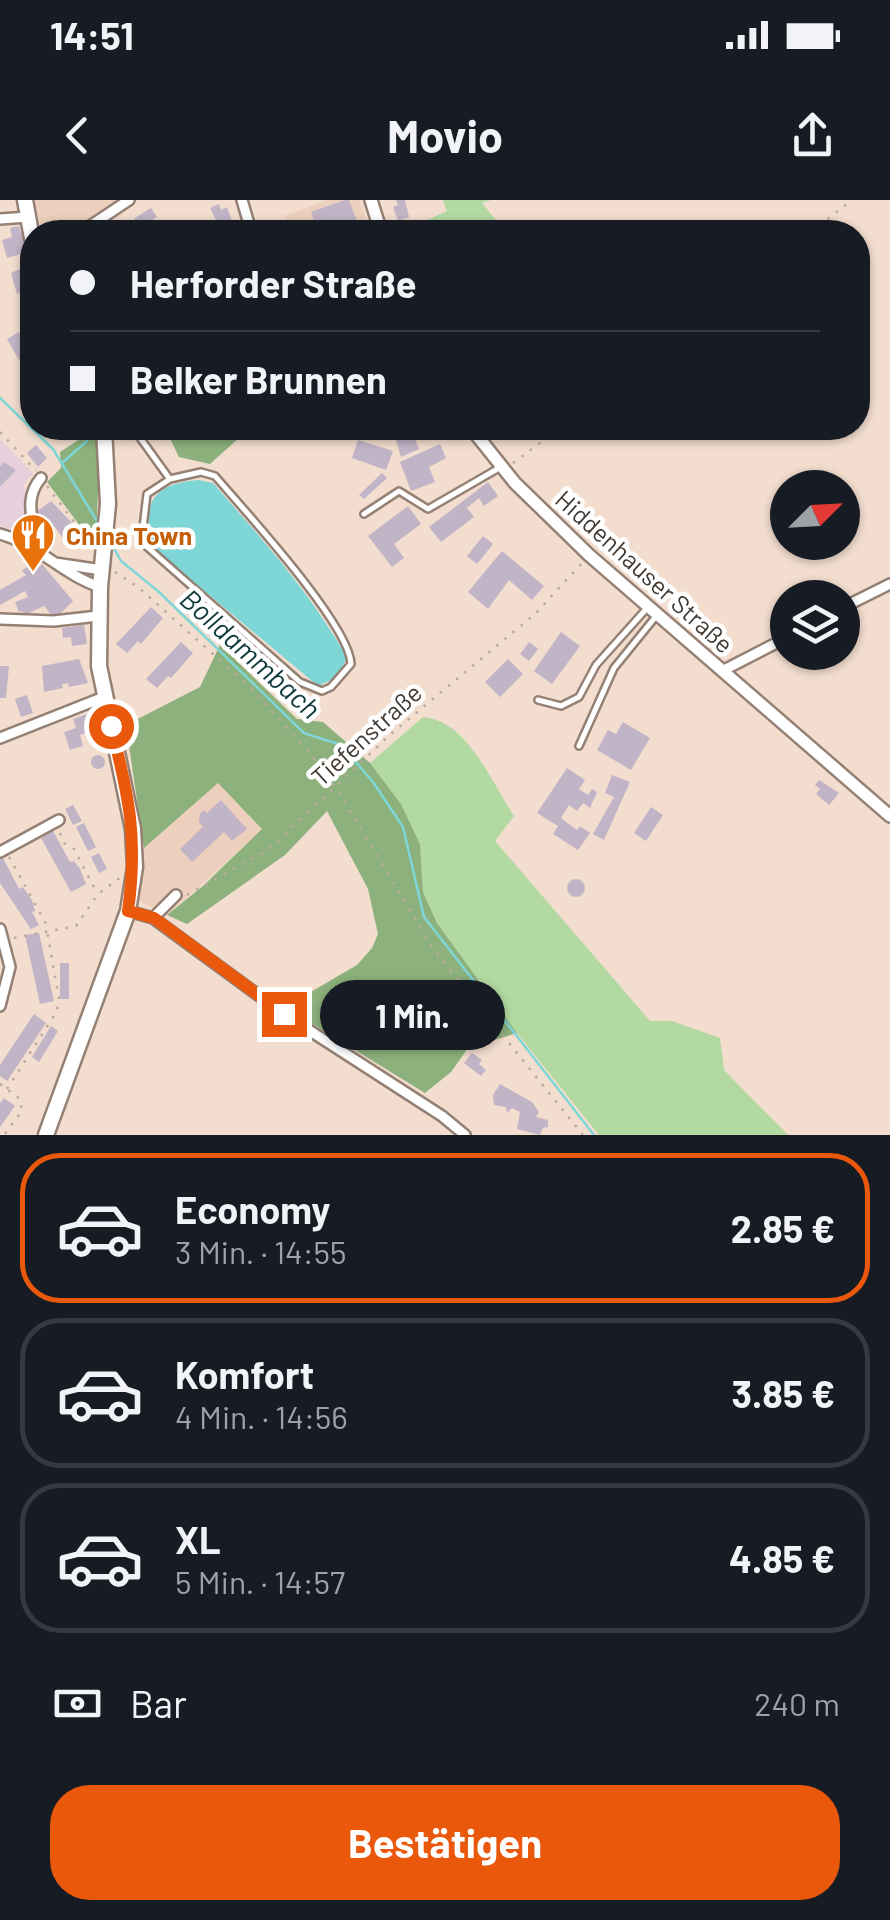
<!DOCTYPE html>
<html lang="de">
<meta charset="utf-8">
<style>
body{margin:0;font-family:Barlow,sans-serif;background:#242831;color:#f1f3f6;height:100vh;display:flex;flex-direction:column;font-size:38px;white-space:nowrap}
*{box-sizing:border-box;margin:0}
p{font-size:32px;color:#9ea1a6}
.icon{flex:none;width:55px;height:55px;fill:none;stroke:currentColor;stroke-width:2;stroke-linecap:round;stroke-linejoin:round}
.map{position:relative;height:935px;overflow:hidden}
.details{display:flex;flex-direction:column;background:#171b24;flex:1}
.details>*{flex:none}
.guide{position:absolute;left:20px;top:20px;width:850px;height:220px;border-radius:40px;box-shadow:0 2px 8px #0004;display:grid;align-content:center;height:220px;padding:0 50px;background:#171b24}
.needle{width:65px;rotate:66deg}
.fabs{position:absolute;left:770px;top:270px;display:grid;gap:20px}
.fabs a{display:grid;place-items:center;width:90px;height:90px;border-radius:50%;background:#171b24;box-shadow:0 2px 8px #0004;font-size:50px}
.end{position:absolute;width:45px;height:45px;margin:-22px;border:12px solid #ea580c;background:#fff;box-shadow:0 0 0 5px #fff}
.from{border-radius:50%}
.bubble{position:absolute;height:70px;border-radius:35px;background:#171b24;box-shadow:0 2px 8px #0004;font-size:32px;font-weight:700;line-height:70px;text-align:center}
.guide b{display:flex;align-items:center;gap:35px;height:95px;font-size:38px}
.guide b+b{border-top:2px solid #363941}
.guide i{width:25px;height:25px;background:#f1f3f6}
ul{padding:18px 0 0;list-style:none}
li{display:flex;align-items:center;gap:30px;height:150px;margin:0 20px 15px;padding:0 30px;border:5px solid #363941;border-radius:40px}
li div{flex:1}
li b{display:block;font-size:38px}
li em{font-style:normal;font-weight:700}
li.active{border-color:#ea580c}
li>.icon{width:90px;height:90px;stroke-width:1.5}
.pay{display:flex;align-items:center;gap:25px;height:110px;padding:0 50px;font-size:38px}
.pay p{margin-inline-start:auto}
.button{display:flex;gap:20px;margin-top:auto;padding:20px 50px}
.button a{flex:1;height:115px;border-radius:40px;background:#ea580c;color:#fff;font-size:40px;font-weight:700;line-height:115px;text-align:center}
.status{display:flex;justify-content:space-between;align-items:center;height:70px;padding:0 50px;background:#171b24;direction:ltr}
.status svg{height:28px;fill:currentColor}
header{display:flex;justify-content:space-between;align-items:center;height:130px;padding:0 50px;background:#171b24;font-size:45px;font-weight:700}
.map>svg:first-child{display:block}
</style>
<div class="status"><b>14:51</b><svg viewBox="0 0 49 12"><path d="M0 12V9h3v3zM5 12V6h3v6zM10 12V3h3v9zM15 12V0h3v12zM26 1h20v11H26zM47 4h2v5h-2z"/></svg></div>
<header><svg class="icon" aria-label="back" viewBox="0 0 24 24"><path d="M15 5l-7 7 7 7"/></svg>Movio<svg class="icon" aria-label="share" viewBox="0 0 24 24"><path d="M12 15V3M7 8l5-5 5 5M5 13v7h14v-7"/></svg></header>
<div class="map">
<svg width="890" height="935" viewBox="0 0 890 935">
<rect width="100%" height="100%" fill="#f2ddce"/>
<path fill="#ecd0bd" d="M34 0H124L93 21 71 27 68 32H42Z
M327 0H359L371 32H294L285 16Z
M218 583 263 629 167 715 137 700 144 648Z"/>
<path fill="#e7d0dc" d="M0 239 34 274 23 285 27 295V334L0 326Z"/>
<path fill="#b2d9a2" d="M443 0H491L482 3 498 23 487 32H401L447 11Z
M423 517C467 520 492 583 514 616L495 641 650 821H672L720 838 724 870 788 935H599L517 833 437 723 423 692 420 644 401 604 370 563Z"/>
<path fill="#8cb17c" d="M165 228 174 232 188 228H250L210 264 179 257Z
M95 229 99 260 96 347 47 282 61 268 60 252Z
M220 445 297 519 323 522 370 563 401 604 420 644 423 692 437 723 517 833 468 848 451 872 425 893 285 807 357 765 372 748 378 734 368 689 327 611 285 655 187 724 167 715 203 686 262 629 218 583 144 648 126 525 200 487Z"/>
<path fill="#7fd6d6" d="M199 280 213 283C264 341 308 390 347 457L338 477 318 486 153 348C140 304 153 283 199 280Z"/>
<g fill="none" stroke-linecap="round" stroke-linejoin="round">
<path stroke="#7fd6d6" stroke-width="2.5" d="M0 198 53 249 100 326
M62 263 87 241
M110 341 121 361 159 392 304 533 341 545 373 582 403 627 424 717 594 935"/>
</g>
<path fill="#c1b4c7" d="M345 0H349L357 21 346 25 349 32H318L311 12Z
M396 0H405L409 17 398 21 393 7 398 5Z
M219 4 221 10 227 7 232 21 219 26 210 8Z
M151 8 157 17 148 23 152 30 128 32 135 27 133 23 135 18Z
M19 26 27 52 7 58 2 40 12 37 10 28Z
M22 68 29 83 26 84 28 89 17 94 11 73Z
M19 132 32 155 30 179 7 139Z
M412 231 419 249 401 257 395 237Z
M358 240 393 251 386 270 352 258Z
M440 244 446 258 429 267 435 282 411 291 400 262Z
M36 245 47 258 38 267 27 253Z
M4 262 16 270 0 287V267Z
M382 273 387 278 364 299 359 295Z
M488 282 498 296 484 306 479 298 467 308 474 317 441 342 429 327Z
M51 301 72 323 69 325 76 335 66 342 54 326 49 330 36 312Z
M408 306 421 324 394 344 404 358 392 367 368 336Z
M483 336 493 344 477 364 467 356Z
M502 351 544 386 532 400 509 380 488 409 468 392Z
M31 363 36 369 42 364 73 401 57 417 54 418 44 406 25 415 22 411 19 412 15 402 28 397 25 391 0 405V390L26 375 22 371Z
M151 407 163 418 141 444 138 441 127 453 116 444Z
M84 425 87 444 72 446 71 437 63 438 62 428Z
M561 432 580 446 552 484 534 471Z
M181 442 193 453 171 478 168 476 157 488 146 479Z
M529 442 538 449 529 461 520 454Z
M79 459 88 483 69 487 68 483 62 484 63 488 44 492 42 466Z
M508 459 523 474 500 497 485 482Z
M0 466H9L6 498H0Z
M27 495 33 513 21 517 15 499Z
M90 513 96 530 80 535 83 546 70 550 64 532 76 528 73 519Z
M623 522 650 538 631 570 597 550 608 530 616 534Z
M91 562a7 7 0 1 1 14 0a7 7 0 1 1-14 0Z
M567 568 585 580 579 589 588 595 592 589 597 592 590 608 583 603 577 611 569 605 561 618 577 630 580 626 590 633 578 650 553 634 558 626 537 613Z
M612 575 630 582 604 640 593 634 614 597 605 593Z
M819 580 839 593 829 605 816 594 820 589 815 585Z
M221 600 247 629 232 641 224 632 192 662 180 649 203 627 199 622 200 614 204 610 207 613Z
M73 605 82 621 73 625 65 609Z
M651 607 663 615 646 641 634 633Z
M84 623 96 647 88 651 76 627Z
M53 631 70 662 74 661 80 669 86 684 71 692 41 638Z
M99 653 107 669 99 673 91 657Z
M3 658 19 689 23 687 32 700 35 711 32 712 39 725 31 729 0 683V659Z
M567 688a9 9 0 1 1 18 0a9 9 0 1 1-18 0Z
M39 733 54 801 40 804 25 735Z
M60 763H69V799H60Z
M34 814 46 823 7 881 0 876V865Z
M51 826 58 831 39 862 32 857Z
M472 853 482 860 479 864 486 870 481 876 464 863Z
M500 884 532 902 539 912 536 917 548 920V927L543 928 540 935 517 929 520 912 512 908 507 913 506 907 494 905 493 895Z
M4 898 15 906 0 927V903Z"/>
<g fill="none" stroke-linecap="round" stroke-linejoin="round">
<g stroke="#958174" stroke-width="10">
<path id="service" d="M133 228 169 278
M361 228 370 233 404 228
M201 272 215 276C244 310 350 425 351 464L331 487 322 491 300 482 146 346 142 336 147 294 170 279Z
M364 314 399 291 428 309 499 268
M538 500 561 506 579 497 596 465 648 407
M579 546 614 468 657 415"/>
</g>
<g stroke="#958174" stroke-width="14">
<path id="minor" d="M242 0 249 24 244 32
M0 19 28 17
M81 32 129 0
M0 334C38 344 63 375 100 387
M36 349C35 322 22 300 41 278
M55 363 102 370
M842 408 890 384
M0 419 54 421 98 416
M722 471 788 437
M0 538 104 497
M0 652 59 620
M128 711 153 718 284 814 442 916 465 935
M153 718 176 695
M0 729 10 767 0 806"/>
</g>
<g stroke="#958174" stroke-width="16">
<path id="tertiary" d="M371 0 381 32
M471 228 515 283 589 355 890 616"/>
</g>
<g stroke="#958174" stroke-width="19">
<path id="secondary" d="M25 0 32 38
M46 935 128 711 135 667 133 629 99 466 100 387 108 304 104 228"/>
</g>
<path stroke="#bbaa9e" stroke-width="2.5" stroke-dasharray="2.5 8" stroke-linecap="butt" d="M811 32 852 0
M0 232 36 271
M513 263 560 228
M47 286 90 343
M115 372 138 387 250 487 313 557 336 588 434 750 583 935
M669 409 708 443
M60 633 64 643 74 649 97 693
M9 657 49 729
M187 695 268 650 392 533 535 414 581 364
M14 738 76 726 98 694 121 677
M0 884 20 899 22 911 4 935
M7 889 57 811 59 799 47 731"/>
<use href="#service" stroke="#fff" stroke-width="5"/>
<use href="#minor" stroke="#fff" stroke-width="9"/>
<use href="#tertiary" stroke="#fff" stroke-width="11"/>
<use href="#secondary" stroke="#fff" stroke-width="14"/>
</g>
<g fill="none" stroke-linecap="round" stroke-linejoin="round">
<path stroke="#ea580c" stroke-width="12" d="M111 526C129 596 138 638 128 711L154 718 284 814"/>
</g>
<defs>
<g id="restaurant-pin" transform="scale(2.25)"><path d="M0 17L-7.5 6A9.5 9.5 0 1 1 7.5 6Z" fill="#e8710a" stroke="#fff"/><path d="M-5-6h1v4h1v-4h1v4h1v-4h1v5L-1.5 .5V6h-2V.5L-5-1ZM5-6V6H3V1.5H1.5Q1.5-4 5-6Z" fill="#fff"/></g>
</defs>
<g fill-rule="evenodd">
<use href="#restaurant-pin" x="33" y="335"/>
</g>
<g text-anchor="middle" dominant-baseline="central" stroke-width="9" stroke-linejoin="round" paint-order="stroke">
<g font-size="25" font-weight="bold" fill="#c56008" stroke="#fff" text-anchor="start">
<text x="66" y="335">China Town</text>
</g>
<g font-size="25" fill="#413933" stroke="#fff">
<text transform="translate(645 371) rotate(42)">Hiddenhauser Straße</text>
<text transform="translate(366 534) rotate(-42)">Tiefenstraße</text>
</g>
<g font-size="28" font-style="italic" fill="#0f393a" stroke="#fff">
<text transform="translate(251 453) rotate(42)">Bolldammbach</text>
</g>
</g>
</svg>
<div class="fabs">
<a><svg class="needle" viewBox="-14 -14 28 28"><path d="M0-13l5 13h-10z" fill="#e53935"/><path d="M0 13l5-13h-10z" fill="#9ea1a6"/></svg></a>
<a><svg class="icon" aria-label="layers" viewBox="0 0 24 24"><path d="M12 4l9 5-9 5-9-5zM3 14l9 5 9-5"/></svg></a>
</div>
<i class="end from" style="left:111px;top:526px"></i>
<i class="end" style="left:284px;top:814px"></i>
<div class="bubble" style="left:320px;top:780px;width:185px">1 Min.</div>
<div class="guide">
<b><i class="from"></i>Herforder Straße</b>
<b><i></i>Belker Brunnen</b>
</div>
</div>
<section class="details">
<ul>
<li class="active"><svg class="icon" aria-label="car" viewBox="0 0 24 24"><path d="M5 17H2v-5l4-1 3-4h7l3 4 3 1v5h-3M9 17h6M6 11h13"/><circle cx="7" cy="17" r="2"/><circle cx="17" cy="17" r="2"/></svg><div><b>Economy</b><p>3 Min. · 14:55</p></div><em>2.85 €</em></li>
<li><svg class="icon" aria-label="car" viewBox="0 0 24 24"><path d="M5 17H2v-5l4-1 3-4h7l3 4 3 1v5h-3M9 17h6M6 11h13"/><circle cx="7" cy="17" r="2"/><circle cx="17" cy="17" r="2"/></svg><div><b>Komfort</b><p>4 Min. · 14:56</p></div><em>3.85 €</em></li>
<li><svg class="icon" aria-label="car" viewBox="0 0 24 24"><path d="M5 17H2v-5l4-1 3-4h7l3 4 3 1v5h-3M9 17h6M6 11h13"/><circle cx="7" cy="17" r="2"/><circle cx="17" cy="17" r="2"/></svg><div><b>XL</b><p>5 Min. · 14:57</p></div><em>4.85 €</em></li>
</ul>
<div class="pay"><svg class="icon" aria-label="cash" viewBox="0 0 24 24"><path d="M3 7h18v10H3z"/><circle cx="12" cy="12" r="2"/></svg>Bar<p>240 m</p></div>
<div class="button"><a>Bestätigen</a></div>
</section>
